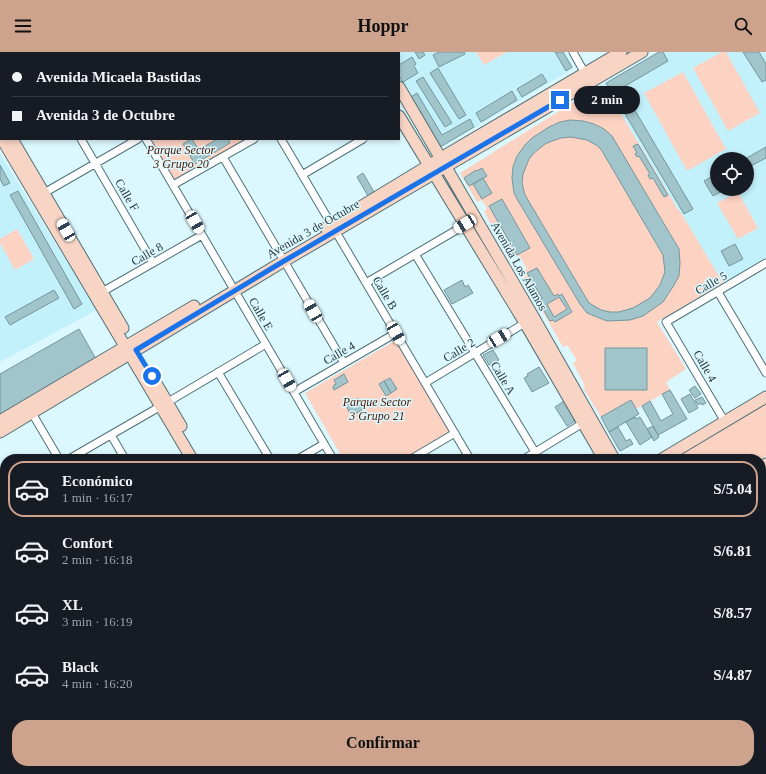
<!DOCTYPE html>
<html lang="es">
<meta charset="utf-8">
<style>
body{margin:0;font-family:"Times New Roman",serif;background:#242831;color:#f1f3f6;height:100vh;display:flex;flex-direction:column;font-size:15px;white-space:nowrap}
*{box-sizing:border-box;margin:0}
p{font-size:13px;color:#9ea1a6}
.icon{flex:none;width:22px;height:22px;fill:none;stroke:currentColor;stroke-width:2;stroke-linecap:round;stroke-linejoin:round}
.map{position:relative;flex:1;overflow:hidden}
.drawer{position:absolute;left:0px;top:402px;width:766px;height:320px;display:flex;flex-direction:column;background:#171b24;border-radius:16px 16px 0 0;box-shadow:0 2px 6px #0003}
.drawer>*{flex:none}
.hud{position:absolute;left:0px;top:0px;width:400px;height:88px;box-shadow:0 2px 6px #0003;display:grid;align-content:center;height:88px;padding:0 12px;background:#171b24}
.tools{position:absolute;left:710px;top:100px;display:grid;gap:8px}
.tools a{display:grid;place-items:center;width:44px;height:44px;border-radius:50%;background:#171b24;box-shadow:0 2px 6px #0003;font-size:20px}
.end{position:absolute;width:18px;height:18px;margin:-9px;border:5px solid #1a73e8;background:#fff;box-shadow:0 0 0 2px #fff}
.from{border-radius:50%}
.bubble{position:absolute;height:28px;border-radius:14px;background:#171b24;box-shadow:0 2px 6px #0003;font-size:13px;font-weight:700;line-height:28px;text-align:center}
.car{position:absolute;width:12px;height:24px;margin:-12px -6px;border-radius:5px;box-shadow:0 0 3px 1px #0007;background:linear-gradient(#fff 24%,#345 0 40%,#fff 0 76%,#345 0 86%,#fff 0)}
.hud b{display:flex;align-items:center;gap:14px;height:38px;font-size:15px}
.hud b+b{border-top:1px solid #363941}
.hud i{width:10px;height:10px;background:#f1f3f6}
ul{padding:7px 0 0;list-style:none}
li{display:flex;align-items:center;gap:12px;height:56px;margin:0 8px 6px;padding:0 4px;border:2px solid transparent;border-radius:16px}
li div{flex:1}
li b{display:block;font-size:15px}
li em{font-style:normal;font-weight:700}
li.selected{border-color:#cea38d}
li>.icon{width:36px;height:36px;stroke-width:1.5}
.button{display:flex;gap:8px;margin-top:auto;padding:8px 12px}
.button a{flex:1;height:46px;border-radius:16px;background:#cea38d;color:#111;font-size:16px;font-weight:700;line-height:46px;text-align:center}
header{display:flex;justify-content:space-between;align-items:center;height:52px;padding:0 12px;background:#cea38d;color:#111;font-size:18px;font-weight:700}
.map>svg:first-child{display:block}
</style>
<header><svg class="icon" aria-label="menu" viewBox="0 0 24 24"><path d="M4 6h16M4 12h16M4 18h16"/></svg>Hoppr<svg class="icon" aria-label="search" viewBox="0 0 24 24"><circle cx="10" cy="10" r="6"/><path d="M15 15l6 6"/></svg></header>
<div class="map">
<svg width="766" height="722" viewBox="0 0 766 722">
<rect width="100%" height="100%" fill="#dbf8fe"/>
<path fill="#c3f1fb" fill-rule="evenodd" d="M382 0H564L574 16 439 97 399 28V1Z
M658 0H764L766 4V205L723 231 683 164 677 156 604 32ZM717 107H747V137H717Z
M0 102 97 258 0 310Z"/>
<path fill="#fcd2c2" d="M476 0H507L484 13Z
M722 0H726L760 61 728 79 693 16Z
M683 20 726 97 687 119 644 41Z
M598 36 601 42 607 38 677 156 683 164 723 231 657 270 686 317 666 330 670 338 636 357 631 348 601 365 583 336 585 334 573 311 577 308 567 293 563 295 523 226 527 223 524 218 527 217 519 203 516 205 513 201 509 204 484 160 487 156 482 148 477 150 460 121 574 50 578 53 582 50 581 46Z
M150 87H245L175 129Z
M738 140 758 176 738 187 717 151Z
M17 177 34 207 15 218 0 191V187Z
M396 288 450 380 403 407H343L305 341Z
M766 350V404L761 407H670Z
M146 717H237L229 722H138Z
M525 717H648L651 722H528Z"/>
<path fill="#a2c5cc" stroke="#74969d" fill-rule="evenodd" d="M415 0H423L425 3 419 7Z
M439 0H464L465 2 439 15 433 3Z
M555 0H563L572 15 566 19Z
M659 0H663L668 9 613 41 606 31Z
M743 0H759L766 12V28L762 30Z
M412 5 416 12 414 14 418 21 403 30 399 24V13Z
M438 16 466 63 459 67 430 21Z
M542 22 547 30 522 45 517 37Z
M423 25 452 71 445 75 416 29Z
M623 38 693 157 684 162 614 43Z
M512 39 517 48 481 70 476 61Z
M417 41 442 83 470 67 474 75 440 95 411 45Z
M570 68 583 69 594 72 604 77 612 84 679 197 680 211 679 224 674 233 663 250 643 264 630 268 607 269 587 261 580 252 517 147 514 141 512 126 513 115 517 104 525 93 532 86 549 75 560 70ZM571 85 587 88 598 94 602 99 663 203 665 220 660 233 650 246 633 256 619 260H610L601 258 589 251 525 143 522 131 523 122 529 107 534 101 545 92 552 89 561 86Z
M191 87H192L199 98 217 87H228L230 91 195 112 183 92Z
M638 92 668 143 664 145 653 126 650 127 648 123 650 122 639 104 637 105 635 102 637 101 633 94Z
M766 95V106L747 116V107H745Z
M0 113 10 131 4 134 0 127Z
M482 116 487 124 469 134 464 126 476 118 477 119Z
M363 121 374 140 368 144 357 125Z
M717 122V137H726L713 144 704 129Z
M483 126 492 141 482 147 473 132Z
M18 139 82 252 74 257 10 143Z
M502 147 530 196 517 203 489 154Z
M735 192 743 207 729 214 721 199Z
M537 216 554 244 558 242 559 244 562 242 572 260 555 270 553 268 550 269 538 249 542 246 527 221ZM559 245 567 257 554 265 547 252Z
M462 228 465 235 468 233 473 241 452 252 444 238Z
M54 238 59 246 10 273 5 265Z
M79 277 96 307 0 362V322Z
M605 296H647V338H605Z
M493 298 499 308 489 313 483 303Z
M539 315 549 331 532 340 524 326 528 324 527 322Z
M344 322 348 330 334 338 333 336 334 333 336 332 334 328Z
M390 326 397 337 391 341 384 329Z
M384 329 391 341 386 344 379 332Z
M695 334 701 342 695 346 689 338Z
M670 338 687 367 658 383 642 354 650 349 661 369 673 362 662 342Z
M690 342 698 356 689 361 681 347Z
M702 345 706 351 702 353 701 351 698 353 695 348Z
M358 346 364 357 351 364 346 353Z
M631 348 639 362 609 380 601 365Z
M564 349 575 369 567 374 555 355Z
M635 365 636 367 640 365 652 385 640 393 626 370Z
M653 374 659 385 654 389 647 377Z
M618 375 626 389 630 387 633 392 620 399 609 380Z"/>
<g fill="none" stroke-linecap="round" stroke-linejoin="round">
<g stroke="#507077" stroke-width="9">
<path id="street" d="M96 0V1
M160 0V1
M229 0 230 1
M297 0V1
M573 0 587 25
M59 1 61 0
M175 1 177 0
M286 1 288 0
M0 35 1 34
M81 87 153 211
M146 87 333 407
M281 87 470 407
M223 105 344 311
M302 123 363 87
M173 133 254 87
M44 141 138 87
M415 202 535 400
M366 231 465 173
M102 240 202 183
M718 240 766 321
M218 320 270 407
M425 331 525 271
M294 340 396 281
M168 350 266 292
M32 361 59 407
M725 370 666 270 766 211
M111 383 125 407
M69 407 161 354
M298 407 324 392
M411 407 455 381
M524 407 583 371
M0 423 5 431
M761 429 766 438
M761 493 766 490
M0 513 5 511
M0 539 5 548
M761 540 766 548
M0 581 5 579
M761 627 766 624
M0 646 5 655
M0 716 5 714
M106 717 109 722
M453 717 456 722
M518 717 521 722
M654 717 657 722
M719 717 722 722"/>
</g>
<g stroke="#507077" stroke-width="13">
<path id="secondary" d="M362 0V1
M378 0 379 1
M399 35 534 266 614 407
M399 64 525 271 604 407
M0 66 1 68
M2 87 192 407
M12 87 123 276
M326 176 441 106 621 0
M150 321 181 374
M0 369 194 254
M0 380 284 209 642 0
M662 407 766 345
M761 415 766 412
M761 651 766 659
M761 672 766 681
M375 717 378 722
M385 717 388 722
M128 722 137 717
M244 722 252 717"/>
</g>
<use href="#street" stroke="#fff" stroke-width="7"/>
<use href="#secondary" stroke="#f8d4c4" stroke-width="11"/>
</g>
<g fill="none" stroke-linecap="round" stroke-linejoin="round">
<path stroke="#1a73e8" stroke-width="5" d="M152 324 136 298 284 209 560 48"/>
</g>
<g text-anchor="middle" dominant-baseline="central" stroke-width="3" stroke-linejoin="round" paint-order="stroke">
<g font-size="12" font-style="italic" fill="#4b1500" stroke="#dbf8fe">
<text x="181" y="98">Parque Sector<tspan x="181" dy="14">3 Grupo 20</tspan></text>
<text x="377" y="350">Parque Sector<tspan x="377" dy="14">3 Grupo 21</tspan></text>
</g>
<g font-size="12" fill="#29373a" stroke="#dbf8fe">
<text transform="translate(127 143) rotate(60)">Calle F</text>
<text transform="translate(313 177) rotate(-30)">Avenida 3 de Octubre</text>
<text transform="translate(147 202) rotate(-30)">Calle 8</text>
<text transform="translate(519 214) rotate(60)">Avenida Los Alamos</text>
<text transform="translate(711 231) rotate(-30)">Calle 5</text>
<text transform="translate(385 241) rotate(59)">Calle B</text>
<text transform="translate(261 262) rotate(60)">Calle E</text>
<text transform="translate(459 298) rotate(-31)">Calle 2</text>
<text transform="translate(339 301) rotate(-30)">Calle 4</text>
<text transform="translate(705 314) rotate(60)">Calle 4</text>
<text transform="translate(503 326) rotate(59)">Calle A</text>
</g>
</g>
</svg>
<div class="tools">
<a><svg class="icon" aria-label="locate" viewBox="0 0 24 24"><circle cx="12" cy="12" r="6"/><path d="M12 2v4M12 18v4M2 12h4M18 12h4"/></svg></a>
</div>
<i class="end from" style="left:152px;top:324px"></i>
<i class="end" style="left:560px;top:48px"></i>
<div class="bubble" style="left:574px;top:34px;width:66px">2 min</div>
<i class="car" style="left:195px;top:170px;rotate:150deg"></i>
<i class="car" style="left:465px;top:172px;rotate:239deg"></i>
<i class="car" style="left:66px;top:178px;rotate:330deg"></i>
<i class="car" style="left:313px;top:259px;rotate:330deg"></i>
<i class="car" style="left:396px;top:281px;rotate:150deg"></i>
<i class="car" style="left:499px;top:286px;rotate:59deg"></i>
<i class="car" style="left:287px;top:328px;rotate:150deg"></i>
<div class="hud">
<b><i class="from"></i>Avenida Micaela Bastidas</b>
<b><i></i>Avenida 3 de Octubre</b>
</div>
<section class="drawer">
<ul>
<li class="selected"><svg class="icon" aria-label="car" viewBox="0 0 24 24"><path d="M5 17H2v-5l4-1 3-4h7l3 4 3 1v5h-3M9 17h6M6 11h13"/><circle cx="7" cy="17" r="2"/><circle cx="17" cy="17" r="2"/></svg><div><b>Económico</b><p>1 min · 16:17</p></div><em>S/5.04</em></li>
<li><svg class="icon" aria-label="car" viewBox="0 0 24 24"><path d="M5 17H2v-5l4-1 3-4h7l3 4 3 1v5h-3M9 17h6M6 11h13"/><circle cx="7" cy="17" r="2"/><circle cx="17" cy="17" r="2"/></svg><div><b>Confort</b><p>2 min · 16:18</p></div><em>S/6.81</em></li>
<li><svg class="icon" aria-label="car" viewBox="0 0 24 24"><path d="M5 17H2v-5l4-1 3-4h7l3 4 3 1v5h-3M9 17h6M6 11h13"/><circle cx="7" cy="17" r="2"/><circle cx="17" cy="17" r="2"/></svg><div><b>XL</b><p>3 min · 16:19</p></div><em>S/8.57</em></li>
<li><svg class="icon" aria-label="car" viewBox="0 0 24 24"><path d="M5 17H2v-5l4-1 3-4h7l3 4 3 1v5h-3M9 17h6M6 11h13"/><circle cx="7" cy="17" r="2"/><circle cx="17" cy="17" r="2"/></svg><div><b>Black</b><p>4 min · 16:20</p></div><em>S/4.87</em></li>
</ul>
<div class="button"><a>Confirmar</a></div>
</section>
</div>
